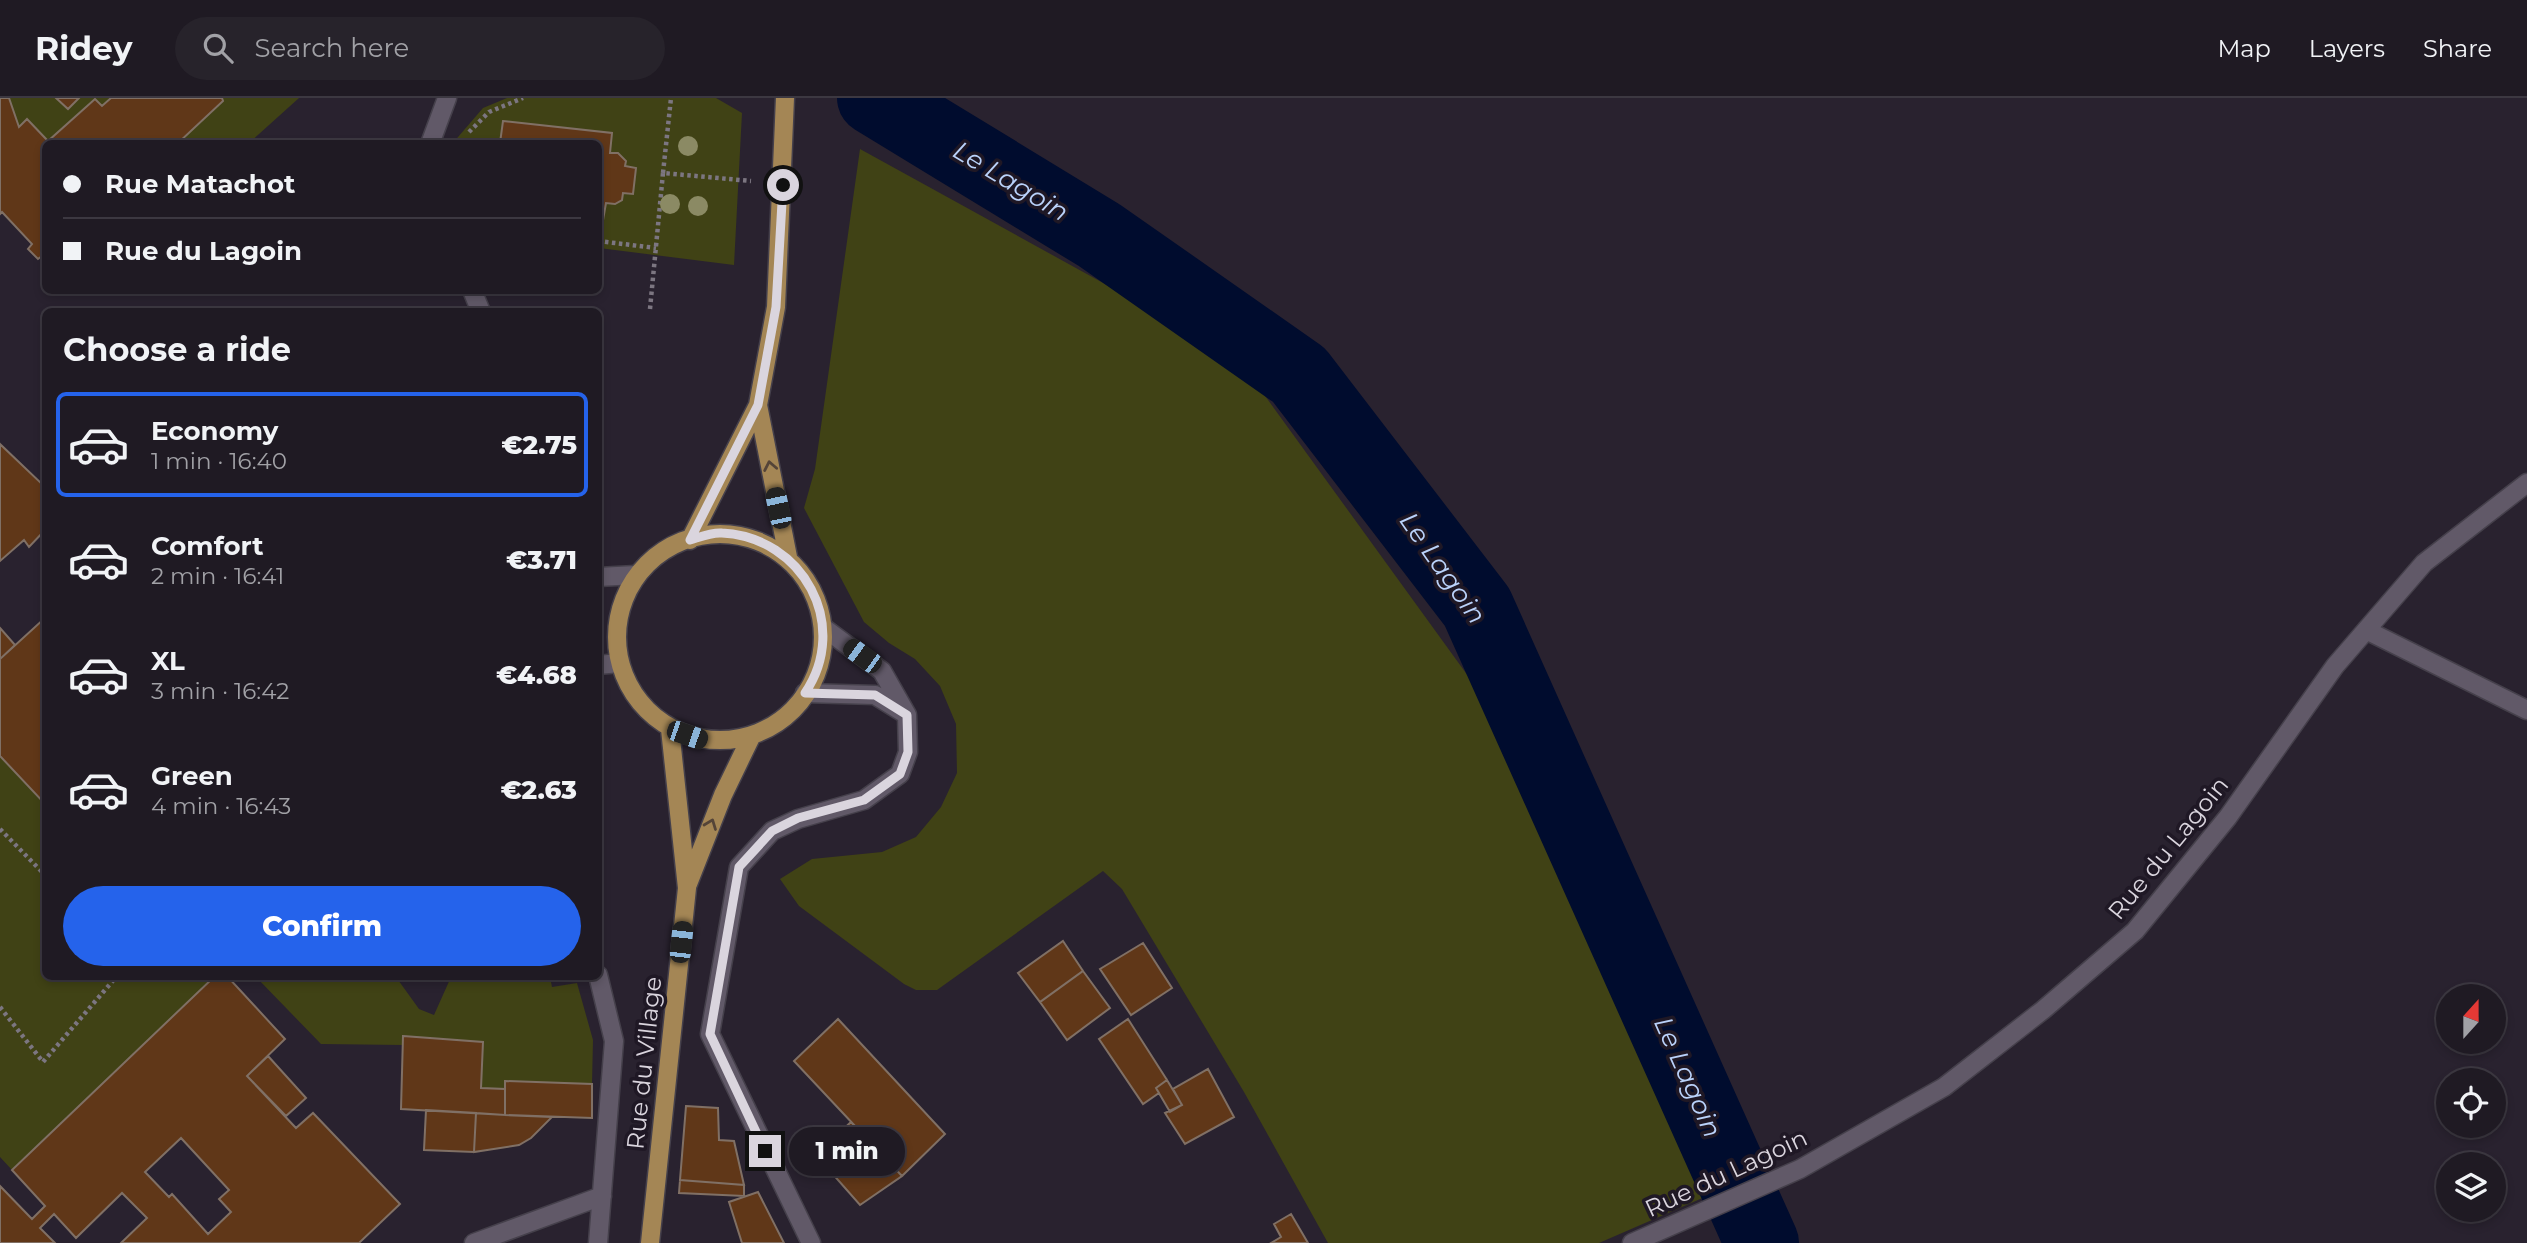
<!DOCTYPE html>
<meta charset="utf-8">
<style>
body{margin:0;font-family:Montserrat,sans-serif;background:#27232b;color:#f1f3f6;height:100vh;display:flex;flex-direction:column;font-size:26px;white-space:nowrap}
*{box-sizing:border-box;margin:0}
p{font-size:23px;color:#a1a1a6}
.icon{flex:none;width:38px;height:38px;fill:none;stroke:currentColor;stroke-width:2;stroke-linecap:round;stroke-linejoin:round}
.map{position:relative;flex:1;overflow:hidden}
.side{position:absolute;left:42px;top:210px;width:560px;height:672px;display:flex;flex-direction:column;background:#1f1a23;border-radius:10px;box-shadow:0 4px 10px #0003,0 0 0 2px #3c3841}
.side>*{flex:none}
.top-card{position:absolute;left:42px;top:42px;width:560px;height:154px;border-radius:10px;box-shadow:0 4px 10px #0003,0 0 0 2px #3c3841;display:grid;align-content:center;height:154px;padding:0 21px;background:#1f1a23}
.needle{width:46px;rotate:21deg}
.tools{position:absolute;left:2436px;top:886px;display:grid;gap:14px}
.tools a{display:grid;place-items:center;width:70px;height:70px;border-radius:50%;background:#1f1a23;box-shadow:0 4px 10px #0003,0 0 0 2px #3c3841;font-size:35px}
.end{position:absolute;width:32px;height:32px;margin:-16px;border:9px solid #dad5de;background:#111;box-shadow:0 0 0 4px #111}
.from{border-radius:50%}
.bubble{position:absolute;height:49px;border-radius:24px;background:#1f1a23;box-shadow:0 4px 10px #0003,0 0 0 2px #3c3841;font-size:23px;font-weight:800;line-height:49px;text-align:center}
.car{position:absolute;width:21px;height:42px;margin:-21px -10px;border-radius:9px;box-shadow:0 0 5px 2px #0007;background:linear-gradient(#222 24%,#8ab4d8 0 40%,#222 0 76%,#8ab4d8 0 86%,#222 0)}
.top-card b{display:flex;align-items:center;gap:24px;height:66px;font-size:26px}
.top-card b+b{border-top:2px solid #3c3841}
.top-card i{width:18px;height:18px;background:#f1f3f6}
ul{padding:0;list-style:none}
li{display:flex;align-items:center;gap:21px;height:105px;margin:0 14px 10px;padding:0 7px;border:4px solid transparent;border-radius:10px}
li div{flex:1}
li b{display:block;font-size:26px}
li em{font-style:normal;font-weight:800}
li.current{border-color:#2563eb}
li>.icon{width:63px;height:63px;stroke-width:1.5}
h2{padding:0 21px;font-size:32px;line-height:84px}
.cta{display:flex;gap:14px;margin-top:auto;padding:14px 21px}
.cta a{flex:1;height:80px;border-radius:42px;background:#2563eb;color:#fff;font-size:28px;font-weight:800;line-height:80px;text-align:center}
header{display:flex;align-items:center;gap:42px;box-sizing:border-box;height:98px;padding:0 35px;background:#1f1a23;border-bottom:2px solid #3c3841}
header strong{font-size:33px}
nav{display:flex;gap:38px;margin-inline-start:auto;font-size:24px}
.search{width:490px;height:63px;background:#27232b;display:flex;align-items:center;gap:18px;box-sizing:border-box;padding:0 24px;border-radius:38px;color:#a1a1a6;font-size:26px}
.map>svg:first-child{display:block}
</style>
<header>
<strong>Ridey</strong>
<div class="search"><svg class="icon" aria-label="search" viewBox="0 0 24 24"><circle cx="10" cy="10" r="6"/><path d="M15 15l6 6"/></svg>Search here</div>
<nav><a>Map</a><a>Layers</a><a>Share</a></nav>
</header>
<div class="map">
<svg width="2527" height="1145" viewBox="0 0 2527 1145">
<rect width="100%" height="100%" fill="#29222f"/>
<path fill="#404215" d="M9 0H56L68 11 79 0H111L102 8 95 1 48 43 27 21 19 29Z
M222 0H299L249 45 177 46 223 3Z
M507 0H716L742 15 734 167 599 150V128H603L606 105 615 106 623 95H633L635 70 625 68 626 63 618 55H610L611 35 503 23 500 45 486 42 481 45 452 46 483 10Z
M860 51 1163 218 1263 295 1476 589 1539 718 1588 834 1714 1095 1599 1145H1328L1244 994 1122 791 1103 773 937 892H916L904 886 799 808 780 781 812 761 882 754 916 739 941 709 957 675 956 626 940 588 915 561 889 545 864 524 804 410 815 371Z
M0 658 45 707 46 878 215 879 12 1072 0 1059Z
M256 879H396L419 911 434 917 451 879H550L552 889 577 885 593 942 592 986 506 983V991L481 990 483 944 404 938 403 947 321 946Z"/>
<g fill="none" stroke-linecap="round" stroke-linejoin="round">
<path stroke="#000c2e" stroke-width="74" d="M874 0 1099 137 1299 277 1477 509 1762 1145"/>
</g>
<path fill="#603718" stroke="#807065" stroke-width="2" fill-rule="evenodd" d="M0 0H9L19 29 27 21 48 43 95 1 102 8 111 0H222L223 3 177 46H46V161L42 158 38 161 28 151 32 146 2 114 0 116Z
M56 0H79L68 11Z
M503 23 612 35 610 55H618L626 63 625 68 636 70 633 96 623 95 622 102 615 106 606 105 602 128H598V46H481L486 42 500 45Z
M0 346 42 386 46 394V431L29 449 24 442 0 463Z
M46 519V707L0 658V561Z
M0 530 15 547 0 561Z
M1063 843 1083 873 1040 904 1018 875Z
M1143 845 1172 890 1131 917 1100 871Z
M1083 873 1110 910 1067 942 1040 904Z
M215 878H227L285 941 247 978 296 1030 313 1015 400 1106 359 1145H121L147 1120 122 1095 76 1140 54 1116 40 1130 55 1145H0V1088L32 1121 45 1108 12 1072ZM181 1040 229 1092 219 1101 231 1114 208 1136 172 1096 169 1099 145 1074Z
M838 921 945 1036 902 1078 794 963Z
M1128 921 1167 982 1156 990 1159 995 1143 1006 1099 941Z
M403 938 483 944 481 990 505 991V1017L401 1011Z
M268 958 306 1000 286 1018 247 978Z
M1208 971 1234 1019 1185 1046 1165 1015 1182 1007 1173 991Z
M1167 982 1182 1007 1170 1014 1156 990Z
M505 983 592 986V1020L505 1017Z
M686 1008 718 1010 719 1042 734 1043 744 1087 680 1082Z
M426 1012 476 1015 474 1054 424 1052Z
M476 1015 505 1017 552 1019 531 1040 519 1047 474 1054Z
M851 1024 902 1078 860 1107 816 1057Z
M680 1082 744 1087V1098L679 1095Z
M758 1094 784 1145H742L729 1104Z
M1291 1116 1308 1145H1271L1281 1139 1274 1126Z"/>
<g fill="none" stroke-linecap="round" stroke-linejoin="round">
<g stroke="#45404b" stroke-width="21">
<path id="minor" d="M430 46 447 0
M472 192 481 214
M598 479 636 477
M2366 532 2527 612
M598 567 619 565
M805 595 875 597 904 615
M474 1145 602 1098
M598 1145 614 943 598 877
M811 1145 710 936 739 769 772 733 798 721 864 702 900 676 908 654 907 617 882 573 824 530
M1632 1145 1800 1071 1944 989 2043 912 2135 833 2228 719 2335 568 2424 465 2527 385"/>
</g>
<g stroke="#45404b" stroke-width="21">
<path id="major" d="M758 307 788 459
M617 539a103 103 0 1 1 206 0a103 103 0 1 1-206 0Z
M690 442 758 307 776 209 785 0
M688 786 723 697 751 639
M650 1145 687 790 670 631"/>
</g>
<path stroke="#7c7681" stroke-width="4.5" stroke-dasharray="3.5 3.5" stroke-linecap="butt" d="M469 34 489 14 523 0
M663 75 671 0
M598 143 656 150
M650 211 663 75 751 83
M0 731 46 778
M0 909 43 964 117 878"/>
<use href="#minor" stroke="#615968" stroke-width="18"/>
<use href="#major" stroke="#a48655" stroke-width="18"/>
</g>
<g fill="#8b8a64">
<circle cx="688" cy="48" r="10"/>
<circle cx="670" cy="106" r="10"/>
<circle cx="698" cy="108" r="10"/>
</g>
<defs><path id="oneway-chevron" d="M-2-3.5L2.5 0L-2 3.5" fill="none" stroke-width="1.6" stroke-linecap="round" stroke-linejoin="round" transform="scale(1.75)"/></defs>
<g stroke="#544438">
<use href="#oneway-chevron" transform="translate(770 368) rotate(-101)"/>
<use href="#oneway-chevron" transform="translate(711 726) rotate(-69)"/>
</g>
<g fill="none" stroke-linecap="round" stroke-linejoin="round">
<path stroke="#dad5de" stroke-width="9" d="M765 1053 710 936 739 769 772 733 798 720 864 702 900 676 908 654 907 617 875 597 805 595C851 527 803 439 722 435 712 434 700 439 690 442L758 307 776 209 783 87"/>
</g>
<g text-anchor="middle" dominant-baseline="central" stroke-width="7" stroke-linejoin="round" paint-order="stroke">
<g font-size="24" fill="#dad5de" stroke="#1f1825">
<text transform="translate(2168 750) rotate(-51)">Rue du Lagoin</text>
<text transform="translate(644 965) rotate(-84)">Rue du Village</text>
<text transform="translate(1726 1075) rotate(-25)">Rue du Lagoin</text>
</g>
<g font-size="26" font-style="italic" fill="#bad2fa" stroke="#1f1825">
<text transform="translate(1011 83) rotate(31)">Le Lagoin</text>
<text transform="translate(1443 470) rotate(55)">Le Lagoin</text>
<text transform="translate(1688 979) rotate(66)">Le Lagoin</text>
</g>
</g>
</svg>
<div class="tools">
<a><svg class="needle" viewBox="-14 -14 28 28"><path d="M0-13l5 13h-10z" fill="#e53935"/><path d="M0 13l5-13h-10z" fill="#a1a1a6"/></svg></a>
<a><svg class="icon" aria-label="locate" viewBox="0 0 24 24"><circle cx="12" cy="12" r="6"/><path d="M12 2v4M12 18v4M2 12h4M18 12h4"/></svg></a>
<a><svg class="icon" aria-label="layers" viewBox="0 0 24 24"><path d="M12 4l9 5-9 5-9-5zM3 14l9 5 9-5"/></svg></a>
</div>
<i class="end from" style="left:783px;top:87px"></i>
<i class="end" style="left:765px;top:1053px"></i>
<div class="bubble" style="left:789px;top:1029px;width:116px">1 min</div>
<i class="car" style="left:778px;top:410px;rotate:348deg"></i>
<i class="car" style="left:862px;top:558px;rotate:306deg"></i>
<i class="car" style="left:687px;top:637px;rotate:109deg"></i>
<i class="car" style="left:681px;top:844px;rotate:6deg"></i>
<div class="top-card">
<b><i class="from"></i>Rue Matachot</b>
<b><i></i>Rue du Lagoin</b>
</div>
<section class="side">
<h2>Choose a ride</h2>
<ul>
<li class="current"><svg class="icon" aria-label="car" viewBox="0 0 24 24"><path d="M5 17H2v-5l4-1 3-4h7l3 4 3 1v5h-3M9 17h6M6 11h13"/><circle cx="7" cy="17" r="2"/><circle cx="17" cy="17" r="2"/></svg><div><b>Economy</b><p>1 min · 16:40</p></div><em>€2.75</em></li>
<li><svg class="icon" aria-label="car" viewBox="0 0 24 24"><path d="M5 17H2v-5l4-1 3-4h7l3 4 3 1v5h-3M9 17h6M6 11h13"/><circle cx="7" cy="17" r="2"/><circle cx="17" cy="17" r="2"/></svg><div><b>Comfort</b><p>2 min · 16:41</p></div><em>€3.71</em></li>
<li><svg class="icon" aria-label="car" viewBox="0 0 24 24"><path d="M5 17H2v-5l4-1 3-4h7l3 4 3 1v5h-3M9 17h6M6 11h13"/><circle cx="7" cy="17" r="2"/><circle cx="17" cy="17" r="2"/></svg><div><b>XL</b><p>3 min · 16:42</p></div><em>€4.68</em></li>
<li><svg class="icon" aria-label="car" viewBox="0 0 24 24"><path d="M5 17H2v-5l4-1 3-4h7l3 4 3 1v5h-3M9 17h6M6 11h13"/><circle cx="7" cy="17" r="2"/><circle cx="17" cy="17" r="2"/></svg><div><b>Green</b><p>4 min · 16:43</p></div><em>€2.63</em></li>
</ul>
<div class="cta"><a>Confirm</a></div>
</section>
</div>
